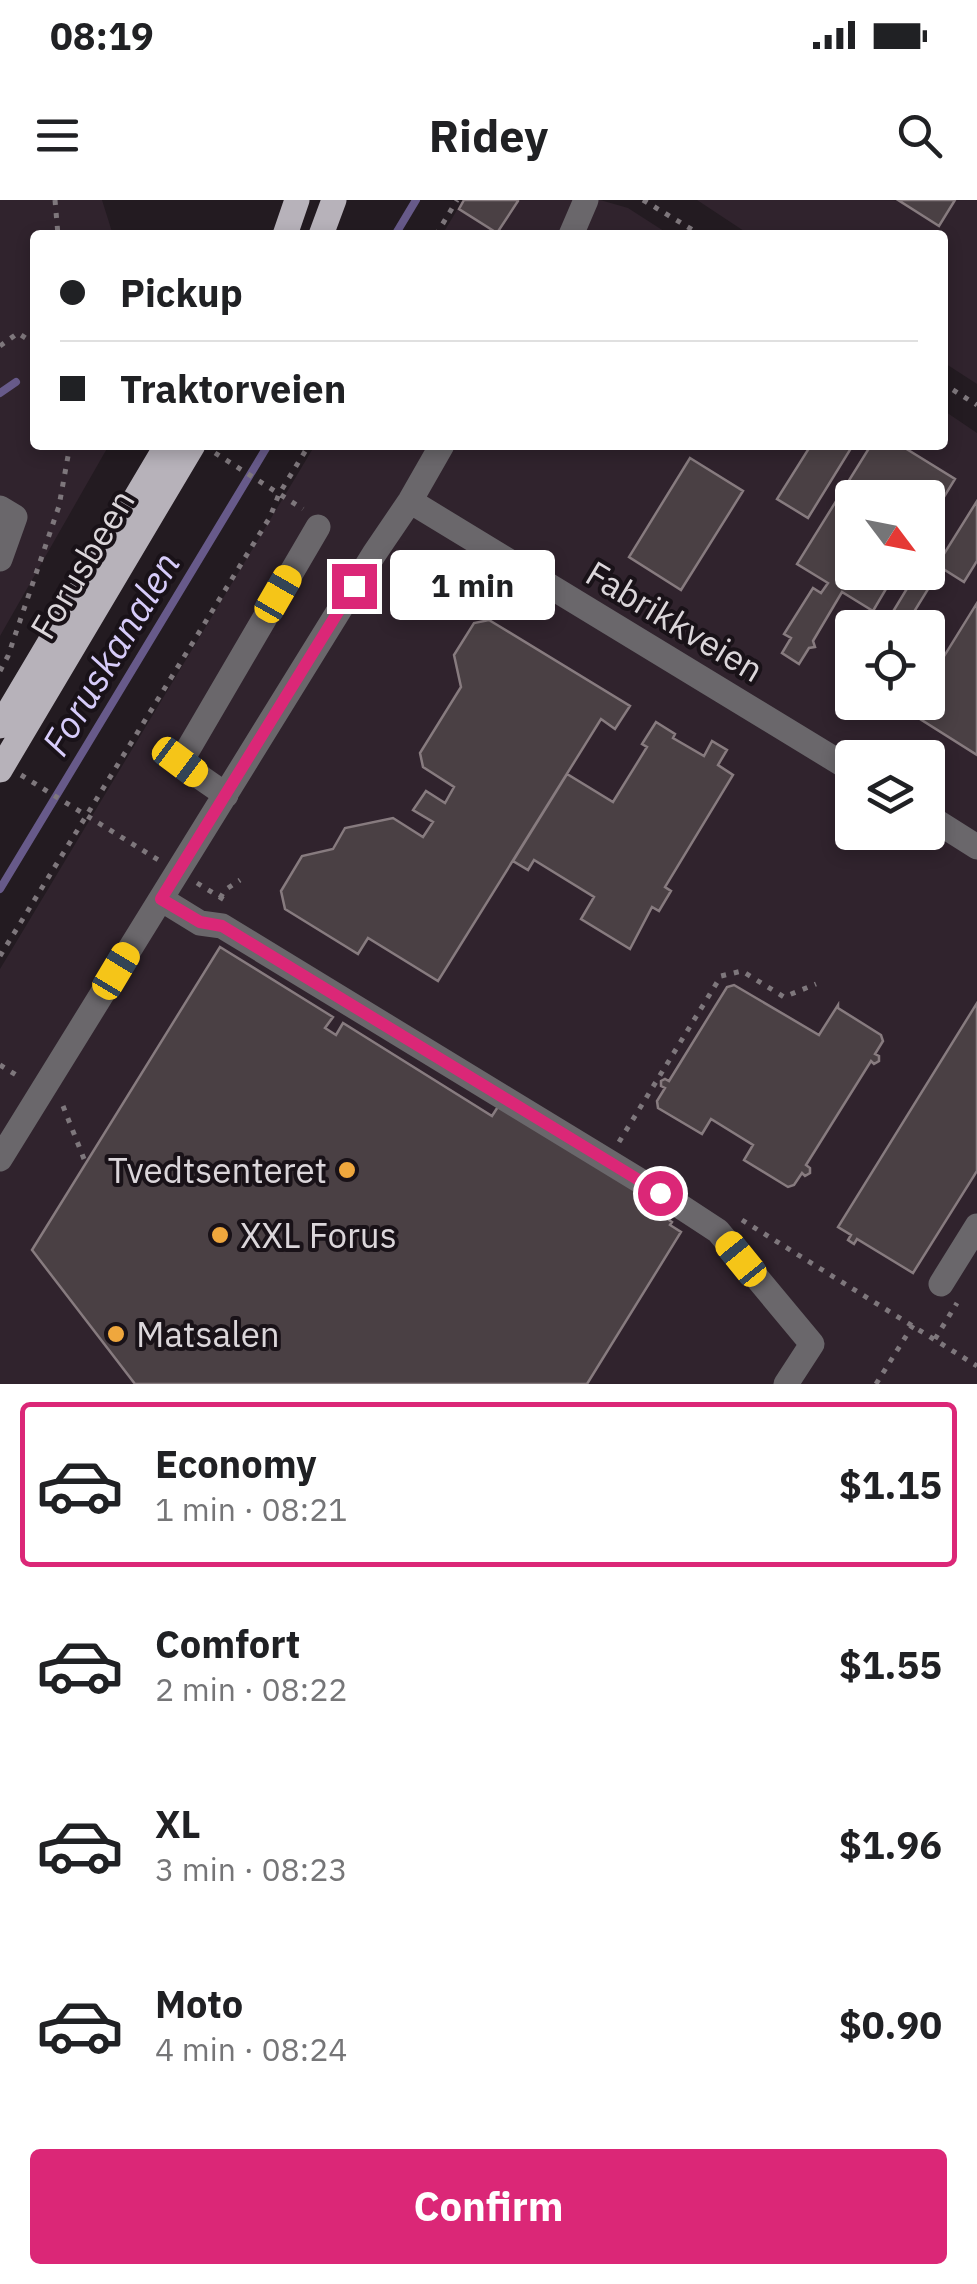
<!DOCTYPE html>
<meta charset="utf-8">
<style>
body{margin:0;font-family:"IBM Plex Sans",sans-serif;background:#f6f6f6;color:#202124;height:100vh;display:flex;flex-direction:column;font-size:38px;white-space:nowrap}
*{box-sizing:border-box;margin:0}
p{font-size:32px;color:#757577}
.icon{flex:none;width:55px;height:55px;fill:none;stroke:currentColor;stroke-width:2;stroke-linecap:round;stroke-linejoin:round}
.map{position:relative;height:1184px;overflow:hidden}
.side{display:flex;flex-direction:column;background:#fff;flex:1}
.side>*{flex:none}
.top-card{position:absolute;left:30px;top:30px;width:918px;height:220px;border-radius:10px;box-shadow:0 5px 15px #0003;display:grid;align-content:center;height:220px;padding:0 30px;background:#fff}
.needle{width:65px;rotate:122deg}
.controls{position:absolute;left:835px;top:280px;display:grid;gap:20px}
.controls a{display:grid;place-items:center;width:110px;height:110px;border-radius:10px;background:#fff;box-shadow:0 5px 15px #0003;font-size:50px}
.end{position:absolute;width:45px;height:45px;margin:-22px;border:12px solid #db2777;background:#fff;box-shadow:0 0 0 5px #fff}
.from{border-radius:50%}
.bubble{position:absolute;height:70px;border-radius:10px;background:#fff;box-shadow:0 5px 15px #0003;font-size:32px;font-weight:700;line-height:70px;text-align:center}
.car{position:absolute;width:30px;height:60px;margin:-30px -15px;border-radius:12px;box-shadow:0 0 8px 2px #0007;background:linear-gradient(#f5c518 24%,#345 0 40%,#f5c518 0 76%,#345 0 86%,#f5c518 0)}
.top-card b{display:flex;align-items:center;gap:35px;height:95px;font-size:38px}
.top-card b+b{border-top:2px solid #e0e0e0}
.top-card i{width:25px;height:25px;background:#202124}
ul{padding:18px 0 0;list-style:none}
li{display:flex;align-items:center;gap:30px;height:165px;margin:0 20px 15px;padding:0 10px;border:5px solid transparent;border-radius:10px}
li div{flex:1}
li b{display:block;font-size:38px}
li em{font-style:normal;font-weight:700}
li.selected{border-color:#db2777}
li>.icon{width:90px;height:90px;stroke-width:1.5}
.primary-button{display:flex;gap:20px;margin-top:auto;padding:20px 30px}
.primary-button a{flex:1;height:115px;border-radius:10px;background:#db2777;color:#fff;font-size:40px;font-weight:700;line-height:115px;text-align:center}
.status{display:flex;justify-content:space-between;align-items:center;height:70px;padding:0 50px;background:#fff;direction:ltr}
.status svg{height:28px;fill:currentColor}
header{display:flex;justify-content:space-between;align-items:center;height:130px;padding:0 30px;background:#fff;font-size:45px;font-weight:700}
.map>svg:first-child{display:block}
</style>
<div class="status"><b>08:19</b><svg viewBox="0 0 49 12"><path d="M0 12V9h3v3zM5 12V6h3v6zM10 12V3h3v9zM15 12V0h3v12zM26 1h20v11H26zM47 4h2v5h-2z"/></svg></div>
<header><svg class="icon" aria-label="menu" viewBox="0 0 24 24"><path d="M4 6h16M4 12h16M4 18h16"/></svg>Ridey<svg class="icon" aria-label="search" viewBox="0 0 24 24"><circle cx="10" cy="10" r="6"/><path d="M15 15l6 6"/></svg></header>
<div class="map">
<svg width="977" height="1184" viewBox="0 0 977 1184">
<rect width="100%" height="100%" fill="#231b21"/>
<path fill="#30232d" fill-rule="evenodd" d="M0 0H102L113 35H35V245H109L0 436Z
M463 0H600L628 8 670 35H442Z
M697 0H977V184L943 162 942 35H750Z
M943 210 977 233V1184H0V769L315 245H942ZM852 298H928V372H852ZM852 428H928V502H852ZM852 558H928V632H852Z"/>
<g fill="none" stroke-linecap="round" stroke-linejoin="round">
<path stroke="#675a8a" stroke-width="8" d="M395 35 416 0
M0 193 16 182
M0 689 268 245"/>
</g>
<path fill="#4a4044" stroke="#877b7f" stroke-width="2.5" d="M464 0H517L518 1 497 33 459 9Z
M898 0H955L939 26Z
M811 245H853L808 318 777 299Z
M871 245H900L955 279 928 323V298H852V372H896L873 411 842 392 813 441 815 447 809 448 799 464 782 453 791 438 784 434 813 388 821 393 828 383 797 364Z
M690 258 743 291 681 390 629 357Z
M977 301V361L964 382 937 365Z
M914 377 930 386 904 428H883Z
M977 403V555L909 512 915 502H928V482Z
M489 420 630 506 615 529 601 519 438 781 368 738 358 754 285 709 281 691 302 656 333 649 345 628 393 618 423 637 433 622 413 610 426 591 445 603 454 587 423 567 420 553 461 487 454 455 474 423Z
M656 522 675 534 673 538 704 556 712 541 727 550 718 565 733 575 665 687 671 691 659 711 652 707 630 749 581 719 594 697 534 660 528 670 513 661 567 574 613 602 647 547 642 544Z
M220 747 333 817 325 828 336 835 343 823 492 916 501 902 677 1008 669 1020 672 1022 670 1025 681 1032 587 1184H135L32 1050Z
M734 785 819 835 838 805V808L881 835 883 841 875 854 879 856V861L874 864 871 861 806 965 810 968V973L805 976 802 973 794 985 788 987 744 960 753 945 711 919 702 934 658 908 657 901 665 888 661 886V881L665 879 669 881 727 787Z
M977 803V971L913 1073 857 1039 854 1044 848 1040 851 1035 838 1027Z"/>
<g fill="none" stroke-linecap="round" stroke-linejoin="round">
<path stroke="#7e777c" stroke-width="5" stroke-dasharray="5 8" stroke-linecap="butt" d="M55 0 58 35
M643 0 701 35
M436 35 457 0
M0 146 18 133 35 144
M942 183 977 205
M215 253 303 309
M0 471 8 456 59 306 70 245
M21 575 160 661
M197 683 226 701
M220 698 225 690 240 680
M0 756 270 317 279 294 309 245
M0 865 21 878
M63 906 86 964
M619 942 721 776 742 771 784 797 816 784
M742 1020 977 1166
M935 1139 957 1103
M876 1184 913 1125"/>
<path stroke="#6a676b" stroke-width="25" d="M571 35 586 0
M410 301 852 570
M0 308 15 317 0 359
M226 595 180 563 318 327
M928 616 977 647
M161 699 200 723 222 726 660 993 718 1031 812 1144 786 1184
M0 959 374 354 410 301 442 245
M941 1084 977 1026"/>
<path stroke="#b7b2ba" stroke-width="25" d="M285 35 297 0
M321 35 334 0
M0 526 167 245
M0 570 193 245"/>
</g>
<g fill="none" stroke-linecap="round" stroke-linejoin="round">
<path stroke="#db2777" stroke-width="12" d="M354 386 161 699 200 722 222 726 660 993"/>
</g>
<g fill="#efa73d" stroke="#191218" stroke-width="4">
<circle cx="347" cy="970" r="10"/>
<circle cx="220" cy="1035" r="10"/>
<circle cx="116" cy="1134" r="10"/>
</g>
<g text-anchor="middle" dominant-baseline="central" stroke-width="8" stroke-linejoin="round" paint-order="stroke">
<g font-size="35" fill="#dbd6da" stroke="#191218">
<text transform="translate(82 364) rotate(-59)">Forusbeen</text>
<text transform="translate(675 421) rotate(31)">Fabrikkveien</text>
</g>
<g font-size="35" fill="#dbd6da" stroke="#191218" text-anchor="start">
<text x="327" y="970" text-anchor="end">Tvedtsenteret</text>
<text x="240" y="1035">XXL Forus</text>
<text x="136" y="1134">Matsalen</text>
</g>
<g font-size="38" font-style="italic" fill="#d7ccfa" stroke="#191218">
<text transform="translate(110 453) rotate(-59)">Foruskanalen</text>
</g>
</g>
</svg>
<div class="controls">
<a><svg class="needle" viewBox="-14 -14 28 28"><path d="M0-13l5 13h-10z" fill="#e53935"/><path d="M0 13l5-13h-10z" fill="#757577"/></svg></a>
<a><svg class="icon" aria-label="locate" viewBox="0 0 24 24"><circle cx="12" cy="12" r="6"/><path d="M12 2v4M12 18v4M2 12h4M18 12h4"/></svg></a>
<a><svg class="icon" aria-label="layers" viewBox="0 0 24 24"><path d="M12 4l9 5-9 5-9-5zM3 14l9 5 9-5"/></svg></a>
</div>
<i class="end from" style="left:660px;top:993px"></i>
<i class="end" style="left:354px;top:386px"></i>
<div class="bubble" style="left:390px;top:350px;width:165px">1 min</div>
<i class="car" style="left:278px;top:394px;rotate:30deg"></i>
<i class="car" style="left:180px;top:562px;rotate:127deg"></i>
<i class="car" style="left:116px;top:771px;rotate:31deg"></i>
<i class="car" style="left:741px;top:1059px;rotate:321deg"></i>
<div class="top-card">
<b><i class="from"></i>Pickup</b>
<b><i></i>Traktorveien</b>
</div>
</div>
<section class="side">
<ul>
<li class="selected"><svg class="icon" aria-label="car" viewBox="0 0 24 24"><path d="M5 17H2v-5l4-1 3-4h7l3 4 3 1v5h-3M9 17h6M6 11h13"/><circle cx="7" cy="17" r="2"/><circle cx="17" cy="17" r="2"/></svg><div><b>Economy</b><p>1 min · 08:21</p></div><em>$1.15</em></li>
<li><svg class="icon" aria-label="car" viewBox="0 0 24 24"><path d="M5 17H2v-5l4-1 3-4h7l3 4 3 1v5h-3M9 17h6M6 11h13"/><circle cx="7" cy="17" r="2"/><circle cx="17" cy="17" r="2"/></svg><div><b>Comfort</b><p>2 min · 08:22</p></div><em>$1.55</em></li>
<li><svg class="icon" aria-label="car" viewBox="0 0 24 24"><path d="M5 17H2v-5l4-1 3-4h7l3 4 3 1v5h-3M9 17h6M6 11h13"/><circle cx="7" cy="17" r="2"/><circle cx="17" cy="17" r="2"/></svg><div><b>XL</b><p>3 min · 08:23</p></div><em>$1.96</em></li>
<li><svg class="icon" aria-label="car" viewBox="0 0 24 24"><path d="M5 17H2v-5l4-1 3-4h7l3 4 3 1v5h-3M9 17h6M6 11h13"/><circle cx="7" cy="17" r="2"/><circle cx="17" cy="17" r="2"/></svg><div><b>Moto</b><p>4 min · 08:24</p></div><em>$0.90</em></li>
</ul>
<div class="primary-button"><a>Confirm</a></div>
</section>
